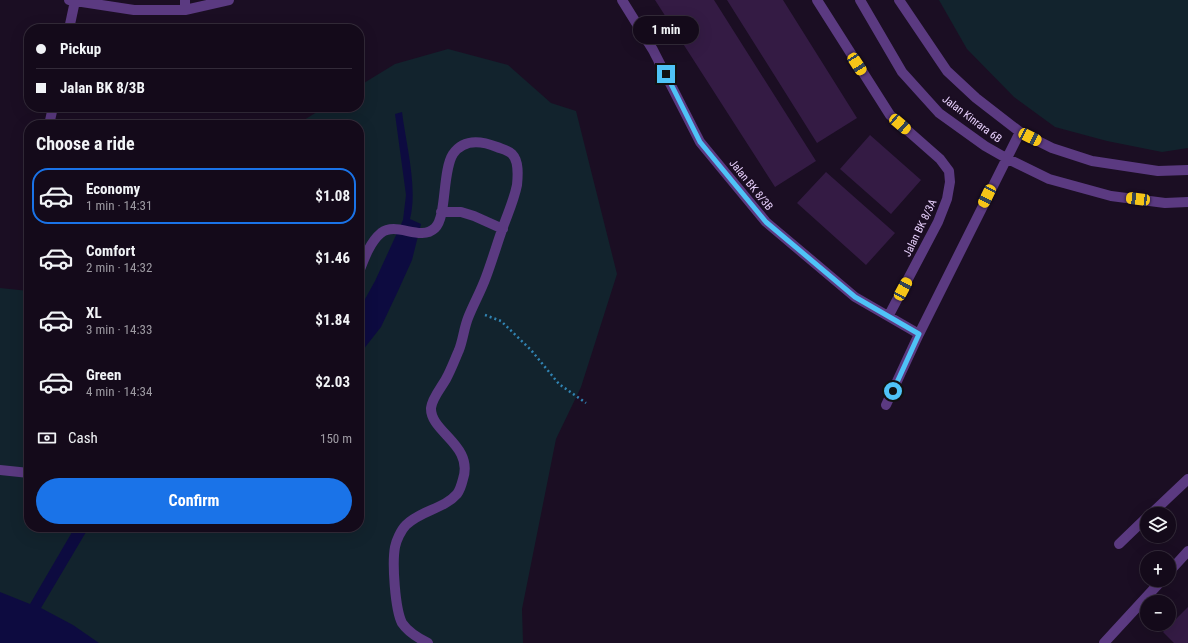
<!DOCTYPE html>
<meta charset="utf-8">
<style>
body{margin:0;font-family:"Roboto Condensed",sans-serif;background:#1d1323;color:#f1f3f6;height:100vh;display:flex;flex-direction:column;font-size:15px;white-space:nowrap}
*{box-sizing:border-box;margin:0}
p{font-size:13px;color:#9d9aa2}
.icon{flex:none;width:22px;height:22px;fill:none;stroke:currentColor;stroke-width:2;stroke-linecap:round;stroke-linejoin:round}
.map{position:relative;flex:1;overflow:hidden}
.drawer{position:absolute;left:24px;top:120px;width:340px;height:412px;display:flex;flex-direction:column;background:#140a1a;border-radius:16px;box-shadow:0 4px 16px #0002,0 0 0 1px #332b39}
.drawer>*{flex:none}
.banner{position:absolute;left:24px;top:24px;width:340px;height:88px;border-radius:16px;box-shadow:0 4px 16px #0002,0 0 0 1px #332b39;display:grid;align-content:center;height:88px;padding:0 12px;background:#140a1a}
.fabs{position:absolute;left:1140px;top:507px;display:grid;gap:8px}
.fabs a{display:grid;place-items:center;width:36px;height:36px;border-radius:50%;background:#140a1a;box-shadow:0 4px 16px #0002,0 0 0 1px #332b39;font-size:20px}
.end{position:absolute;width:18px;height:18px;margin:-9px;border:5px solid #4fc3f7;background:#111;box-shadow:0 0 0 2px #111}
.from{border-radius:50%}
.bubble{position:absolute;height:28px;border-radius:14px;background:#140a1a;box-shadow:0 4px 16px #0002,0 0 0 1px #332b39;font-size:13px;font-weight:700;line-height:28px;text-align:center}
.car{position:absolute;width:12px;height:24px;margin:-12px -6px;border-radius:5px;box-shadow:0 0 3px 1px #0007;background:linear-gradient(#f5c518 24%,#345 0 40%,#f5c518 0 76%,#345 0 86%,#f5c518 0)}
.banner b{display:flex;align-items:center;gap:14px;height:38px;font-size:15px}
.banner b+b{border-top:1px solid #332b39}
.banner i{width:10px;height:10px;background:#f1f3f6}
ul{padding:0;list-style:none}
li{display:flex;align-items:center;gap:12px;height:56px;margin:0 8px 6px;padding:0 4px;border:2px solid transparent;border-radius:16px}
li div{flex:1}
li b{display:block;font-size:15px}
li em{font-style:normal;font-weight:700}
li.current{border-color:#1a73e8}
li>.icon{width:36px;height:36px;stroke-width:1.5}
h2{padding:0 12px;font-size:18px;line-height:48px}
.pay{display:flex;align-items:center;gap:10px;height:44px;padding:0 12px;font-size:15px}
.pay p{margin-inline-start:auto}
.button{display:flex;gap:8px;margin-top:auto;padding:8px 12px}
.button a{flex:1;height:46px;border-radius:24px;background:#1a73e8;color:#fff;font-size:16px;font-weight:700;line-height:46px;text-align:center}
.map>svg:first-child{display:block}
</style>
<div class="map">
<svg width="1188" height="643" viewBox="0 0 1188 643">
<rect width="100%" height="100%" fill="#1b0e23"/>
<path fill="#12232d" d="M939 0H1188V148L1162 152 1107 141 1055 127 1014 97 967 49Z
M448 49 508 65 551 103 576 111 617 274 581 387 556 439 522 609 523 643H0V288L29 291V527H359V125H296L325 107H359V86L395 64Z"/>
<path fill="#0d0b40" d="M402 112C406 144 418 188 410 219L421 224 412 260 398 291 381 327 359 355V310L375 281 403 220 406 195 395 114Z
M75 527H89L41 608 73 625 99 643H0V592L30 604Z"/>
<path fill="#341b44" d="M655 0H714L816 161 775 187Z
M727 0H783L857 118 817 143Z
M870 135 921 180 891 214 840 169Z
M826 172 895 233 866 265 797 203Z
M1188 607V643H1174L1163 632Z"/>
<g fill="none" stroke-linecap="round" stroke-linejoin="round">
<path stroke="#3184b3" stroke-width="2.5" stroke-dasharray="2 3" stroke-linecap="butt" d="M485 315 501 321 531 350 559 384 586 403"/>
<path stroke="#5b3a81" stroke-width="10" d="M69 0 134 10H185L229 0
M185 0V10
M622 0 653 50 700 142 766 222 855 297 919 334
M817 0 890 115 940 159 949 171 950 182 947 199 938 222 889 315
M860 0 902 72 939 113 985 146 1006 158 1049 179 1111 196 1165 203 1188 202
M899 0 947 71 976 98 1020 132 1052 148 1092 161 1158 171 1188 170
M69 29 75 1
M49 125 53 107
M441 212H461L474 216 503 229
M359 272C364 259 370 242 381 233 397 221 420 242 435 228 447 217 442 171 453 154 464 138 482 141 497 147 502 149 508 150 512 154 519 161 518 175 517 185 514 200 508 213 503 227 497 244 492 261 486 277 481 291 473 305 468 318 464 328 463 340 459 350 455 359 451 370 446 379 441 388 432 398 431 408 430 432 474 445 463 479 462 483 460 490 457 494 444 509 421 510 406 525 401 530 396 541 395 547 392 563 395 609 402 623 408 632 418 638 428 643
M886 405 919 334 1020 132
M0 470 29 473
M1151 514 1188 479
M1119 544 1147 517
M1169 572 1188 551
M1104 643 1162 580"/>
</g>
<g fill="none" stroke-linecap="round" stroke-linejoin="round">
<path stroke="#4fc3f7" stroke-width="5" d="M666 74 700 142 766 222 855 297 919 334 893 391"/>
</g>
<g text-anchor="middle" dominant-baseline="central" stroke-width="4" stroke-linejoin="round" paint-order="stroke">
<g font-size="11" fill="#e9d1fe" stroke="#1b0e23">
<text transform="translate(972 119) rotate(37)">Jalan Kinrara 6B</text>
<text transform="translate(751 185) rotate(51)">Jalan BK 8/3B</text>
<text transform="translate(920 228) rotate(-64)">Jalan BK 8/3A</text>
</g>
</g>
</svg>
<div class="fabs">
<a><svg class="icon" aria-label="layers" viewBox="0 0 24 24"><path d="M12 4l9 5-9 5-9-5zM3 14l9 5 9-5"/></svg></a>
<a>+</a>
<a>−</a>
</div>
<i class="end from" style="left:893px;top:391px"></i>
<i class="end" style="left:666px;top:74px"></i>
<div class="bubble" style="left:633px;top:16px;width:66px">1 min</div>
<i class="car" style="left:857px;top:64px;rotate:147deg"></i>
<i class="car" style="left:900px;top:124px;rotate:131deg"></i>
<i class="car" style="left:1030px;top:137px;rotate:117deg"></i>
<i class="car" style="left:987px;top:196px;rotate:206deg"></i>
<i class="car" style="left:1138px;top:199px;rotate:277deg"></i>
<i class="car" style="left:903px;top:289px;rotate:28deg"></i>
<div class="banner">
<b><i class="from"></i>Pickup</b>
<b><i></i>Jalan BK 8/3B</b>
</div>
<section class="drawer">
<h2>Choose a ride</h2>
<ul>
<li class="current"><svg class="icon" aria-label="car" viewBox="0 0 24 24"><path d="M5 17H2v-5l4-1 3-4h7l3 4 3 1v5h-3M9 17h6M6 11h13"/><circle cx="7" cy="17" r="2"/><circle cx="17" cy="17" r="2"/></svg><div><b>Economy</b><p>1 min · 14:31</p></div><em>$1.08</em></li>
<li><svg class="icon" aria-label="car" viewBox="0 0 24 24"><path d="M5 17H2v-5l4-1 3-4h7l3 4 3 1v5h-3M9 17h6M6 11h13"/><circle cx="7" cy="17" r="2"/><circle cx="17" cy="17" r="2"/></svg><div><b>Comfort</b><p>2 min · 14:32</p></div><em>$1.46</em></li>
<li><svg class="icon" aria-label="car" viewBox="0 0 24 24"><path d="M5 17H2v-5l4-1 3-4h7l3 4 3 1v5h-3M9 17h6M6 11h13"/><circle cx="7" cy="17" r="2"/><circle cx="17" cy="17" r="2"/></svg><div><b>XL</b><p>3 min · 14:33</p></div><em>$1.84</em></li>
<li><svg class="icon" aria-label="car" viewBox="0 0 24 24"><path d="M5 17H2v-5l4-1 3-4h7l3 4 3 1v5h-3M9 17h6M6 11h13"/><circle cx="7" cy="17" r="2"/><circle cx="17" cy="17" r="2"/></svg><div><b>Green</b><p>4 min · 14:34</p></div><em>$2.03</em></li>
</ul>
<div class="pay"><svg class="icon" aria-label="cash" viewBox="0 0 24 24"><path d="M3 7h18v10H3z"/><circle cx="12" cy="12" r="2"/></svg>Cash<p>150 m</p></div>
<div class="button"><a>Confirm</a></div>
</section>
</div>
